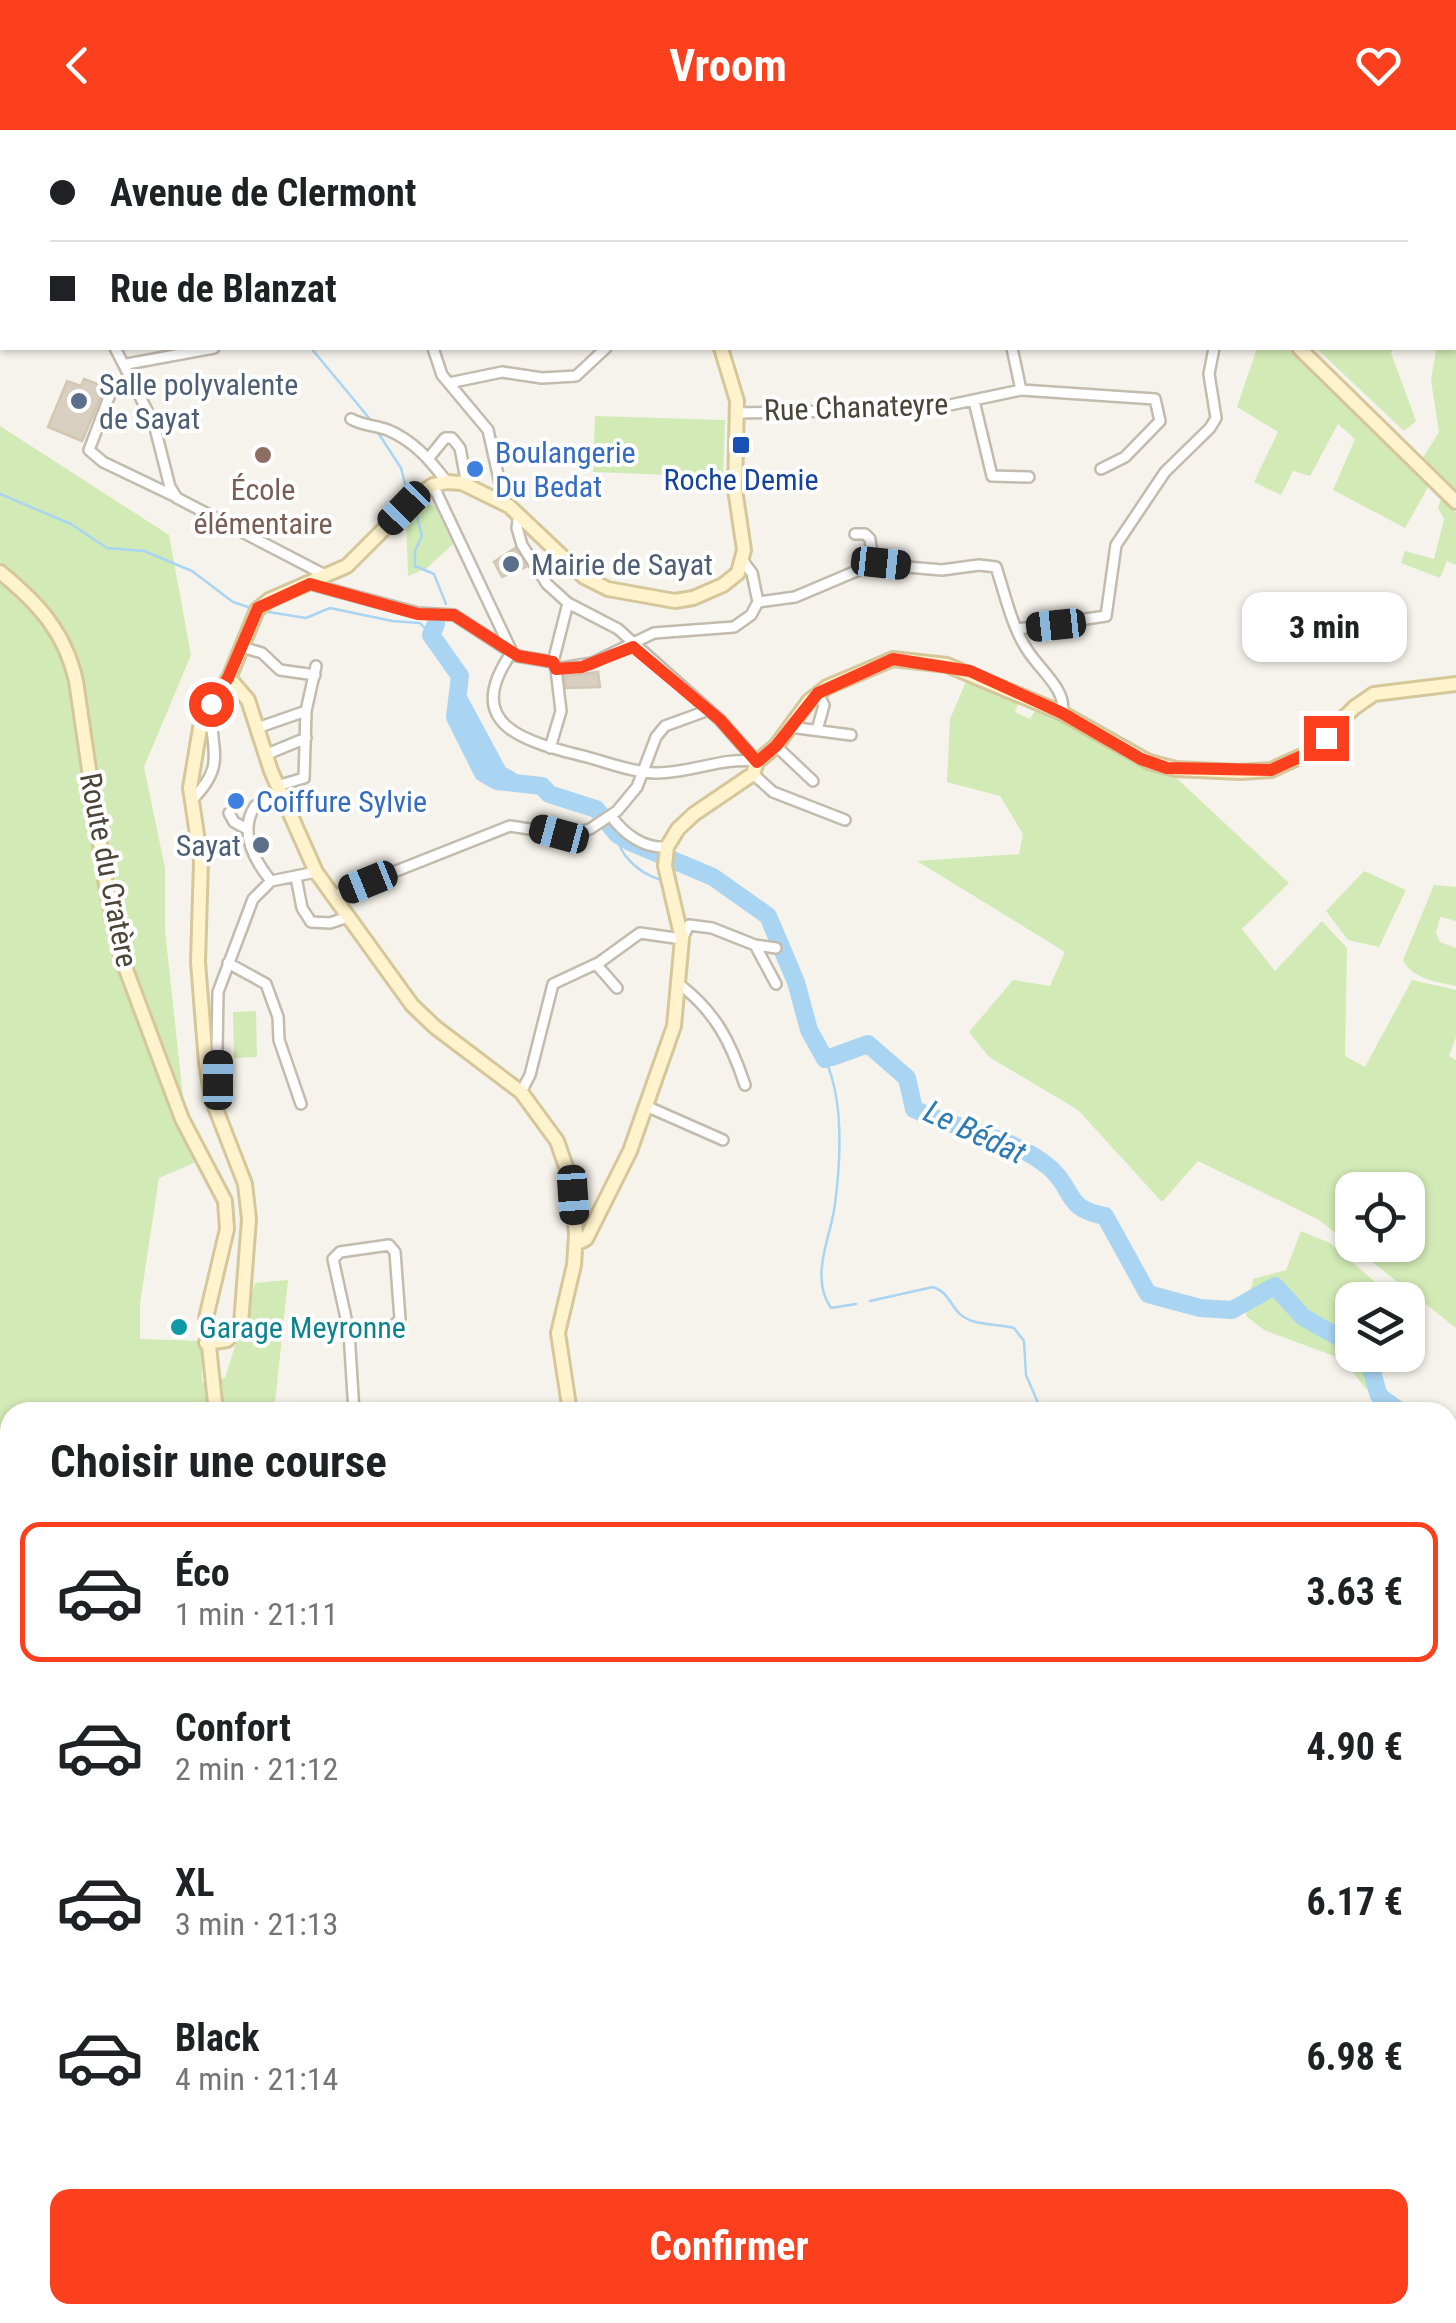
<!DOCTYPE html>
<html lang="fr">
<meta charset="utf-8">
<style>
body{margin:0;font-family:"Roboto Condensed",sans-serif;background:#f2f2f2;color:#202124;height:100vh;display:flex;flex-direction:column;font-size:38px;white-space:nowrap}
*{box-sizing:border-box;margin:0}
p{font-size:32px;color:#757577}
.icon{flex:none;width:55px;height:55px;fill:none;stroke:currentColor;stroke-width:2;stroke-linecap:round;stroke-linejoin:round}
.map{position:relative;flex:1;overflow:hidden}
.side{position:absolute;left:0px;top:1272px;width:1458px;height:922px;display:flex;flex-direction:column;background:#fff;border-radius:30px 30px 0 0;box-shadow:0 2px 8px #0004}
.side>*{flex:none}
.banner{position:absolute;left:0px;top:0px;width:1458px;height:220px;box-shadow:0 2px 8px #0004;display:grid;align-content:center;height:220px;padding:0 50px;background:#fff}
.fabs{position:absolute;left:1335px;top:1042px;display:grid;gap:20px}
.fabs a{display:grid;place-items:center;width:90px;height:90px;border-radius:20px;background:#fff;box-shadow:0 2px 8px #0004;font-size:50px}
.end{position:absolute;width:45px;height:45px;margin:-22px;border:12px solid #fc3f1d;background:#fff;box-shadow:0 0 0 5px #fff}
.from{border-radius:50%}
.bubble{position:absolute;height:70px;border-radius:20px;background:#fff;box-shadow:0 2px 8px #0004;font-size:32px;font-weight:700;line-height:70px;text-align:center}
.car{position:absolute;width:30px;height:60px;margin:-30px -15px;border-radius:12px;box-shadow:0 0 8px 2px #0007;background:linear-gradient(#222 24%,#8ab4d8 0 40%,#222 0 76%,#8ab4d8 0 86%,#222 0)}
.banner b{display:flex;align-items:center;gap:35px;height:95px;font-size:38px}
.banner b+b{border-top:2px solid #e0e0e0}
.banner i{width:25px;height:25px;background:#202124}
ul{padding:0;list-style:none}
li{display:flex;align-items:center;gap:30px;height:140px;margin:0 20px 15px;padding:0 30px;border:5px solid transparent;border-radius:20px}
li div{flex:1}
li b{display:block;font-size:38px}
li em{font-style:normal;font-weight:700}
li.selected{border-color:#fc3f1d}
li>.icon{width:90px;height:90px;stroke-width:1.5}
h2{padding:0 50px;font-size:45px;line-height:120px}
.button{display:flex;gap:20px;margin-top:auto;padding:20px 50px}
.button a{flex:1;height:115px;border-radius:20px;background:#fc3f1d;color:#fff;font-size:40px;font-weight:700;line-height:115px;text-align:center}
header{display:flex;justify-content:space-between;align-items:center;height:130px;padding:0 50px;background:#fc3f1d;color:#fff;font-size:45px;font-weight:700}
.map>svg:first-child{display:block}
</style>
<header><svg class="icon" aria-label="back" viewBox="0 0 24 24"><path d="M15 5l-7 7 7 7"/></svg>Vroom<svg class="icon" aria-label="heart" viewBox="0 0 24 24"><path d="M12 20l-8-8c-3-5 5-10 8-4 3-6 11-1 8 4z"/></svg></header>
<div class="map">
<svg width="1456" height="2193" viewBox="0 0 1456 2193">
<rect width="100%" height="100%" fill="#f6f3ec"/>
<path fill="#d2eab5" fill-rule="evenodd" d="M1456 197V365L1421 331 1439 302 1431 250 1436 220 1455 218Z
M1257 218H1287L1428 357 1405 398 1333 360 1355 309 1338 294 1310 346 1293 341 1281 365 1254 352 1278 302 1237 277Z
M1316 218H1393L1391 223 1416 291 1404 301Z
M595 286 725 290 723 347 593 342Z
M0 296 169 405 191 525 144 637 165 738V800L186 995 201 1030 159 1048 140 1173V1209L202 1211V1252L225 1248 255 1153 288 1150 274 1282H10V2185H178L177 2193H0Z
M1441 369 1456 383V435L1447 431 1440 448 1401 433 1405 421 1434 429 1444 389 1438 378Z
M424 373 435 376 453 414 427 438 408 446 406 388Z
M968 547 1019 571 1015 582 1030 589 1036 579 1067 591 1138 635 1172 644 1289 753 1242 799 1275 841 1322 791 1347 818 1345 926 1365 937 1412 850 1456 860V907L1449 926 1456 930V1198L1319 1090 1198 1031 1162 1072 1078 980 989 927 969 902 1013 850 1050 856 1065 822 917 731 1019 724 1023 704 1000 666 947 652 950 589ZM1352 1060H1408V1115H1352Z
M1364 741 1406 760 1379 817 1348 810 1326 781Z
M1434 755 1456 757V791L1440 787 1436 803 1440 812 1456 818V856C1438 852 1412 849 1403 830Z
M256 881 257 927 234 928 233 882Z
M1301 1101 1330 1113 1396 1170H1352V1225H1398L1367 1260 1342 1229 1264 1200 1246 1186 1253 1149 1286 1140Z
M1456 1983V2193H1346L1350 2185H1448V2002Z"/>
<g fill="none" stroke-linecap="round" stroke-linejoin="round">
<path stroke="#a9d4f2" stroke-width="2.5" d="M311 218 374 294
M377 301 401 338 409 369
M0 364 71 394 107 418 144 421 192 441 233 472 254 479
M414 375 422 406 415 421V436L434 444 446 474
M262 481 306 488 330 478 392 491 420 493 431 505
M617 704C618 726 641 744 661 750
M825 929C844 970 841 1028 835 1074 831 1108 809 1146 831 1178L856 1174
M870 1171 933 1157C947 1162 948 1170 957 1181 970 1197 996 1193 1014 1198L1024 1211 1026 1245 1042 1282
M1448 1393 1456 1395
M1448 2067 1456 2052
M1382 2193 1383 2185"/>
<path stroke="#a9d4f2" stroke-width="18" d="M436 494 431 505 460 546 455 587 483 643 497 651 542 656 549 664 596 679 617 704 630 712 713 747 768 786 796 852 809 900 825 929 828 928
M458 568 499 644 510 650
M832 927 868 914 907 948 914 979C956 1000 1013 1006 1050 1038 1075 1060 1064 1079 1105 1086L1148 1164 1200 1178 1232 1180 1275 1156 1303 1187 1352 1215
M1367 1225 1379 1266 1401 1282
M1448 1309 1456 1317"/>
</g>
<path fill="#d8cfc1" stroke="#d3c7b4" stroke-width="2.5" d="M84 249 105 257 82 311 48 297 67 251 81 256Z
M515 418 526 437 502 447 494 432Z
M598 542 600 557 566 558 565 546Z"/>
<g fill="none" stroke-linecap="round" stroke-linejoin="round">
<g stroke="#c2bbae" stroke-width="14">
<path id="street" d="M277 0 280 2
M402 0V2
M638 0 639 2
M954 0 956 2
M0 2 4 0
M25 2 26 0
M437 2 440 0
M564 2 565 0
M115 218 154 294 170 357 177 368 325 445
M433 218 442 245 488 300 501 358 500 372
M1012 218 1021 260 1155 269 1160 291 1125 327 1101 339
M127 234 214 218
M134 248 111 262 89 320 103 332 174 366
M449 253 502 242 542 248 576 246 606 218
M974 271 992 346 1029 347
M737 283 931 279 1021 260
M351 289C364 296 375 295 388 300 414 311 430 330 447 352
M428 329 445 308H452L460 318 467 355
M433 355 511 520
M519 384 517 398 522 415 547 454 568 473 618 499 720 590 757 632
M855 404H865L870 409 873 434 942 440 979 435 996 437C1005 464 1012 498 1028 521 1039 539 1068 561 1062 583
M310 454 418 483 454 485 517 526 553 532 556 539 592 533 654 503 734 497 751 485 758 472 752 443 743 431
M758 472 795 467 873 434
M1018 499 1106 486 1116 415 1165 342 1210 298 1216 288 1209 244 1214 218
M242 517 262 523 280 540 315 545
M512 522C460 596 526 612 587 627 609 633 632 642 655 643 688 644 722 627 755 631
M553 532 568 473
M790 597 851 605
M257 598 306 581
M817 600 824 575 817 563
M776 616 813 651
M550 618 561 581 556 539
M265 625 306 608
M753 644 773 662 845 690
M277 656 304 648 306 581 316 536
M191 671C228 634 210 621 211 577
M229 683 234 692 247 699
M611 686C624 704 644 719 667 717
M296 747 302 778 311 792 330 793 348 787
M271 751C254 730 238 702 255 676L281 665
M333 766 510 696 568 705 590 699 617 681 637 657 656 607 665 596 706 581
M755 815 776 818
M228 833 266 854 278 887 279 910 301 974
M596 834 617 858
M679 854C716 882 731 913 745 955
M521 962 530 945 553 854 600 832 640 803 682 809 689 795 712 798 755 815 776 854
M216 976 218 862 253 769 271 751 316 742
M646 976 723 1010
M349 1202 389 1200 400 1189 395 1122 389 1115 340 1122 333 1129 349 1202 354 1282
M444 1282H466
M1448 1840 1456 1828
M1052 2192 1071 2185
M1224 2193V2185
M1306 2193 1309 2185"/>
</g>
<g stroke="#d6c79b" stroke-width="18">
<path id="secondary" d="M781 0V2
M1051 0 1053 2
M1299 218 1456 372
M0 442C38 473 65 502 76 551L106 755 121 826 182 989 225 1071 227 1099 206 1188 216 1282
M229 548 248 570 271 641 316 742 412 875 435 897 521 962 557 1011 572 1054 576 1105 574 1135 558 1203 570 1282
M576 1114 586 1109 630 1021 674 896 682 809 665 736 667 717 678 699 694 684 753 644 757 632 776 616 809 571 827 557 893 529 947 535 1062 583 1149 632 1176 639 1240 642 1271 640 1304 625 1355 577 1374 564 1456 554
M206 1213 227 1210 241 1194 249 1089 245 1054 212 969 206 933 198 832 201 731 190 658 202 586 229 548 257 480 269 470 347 436 416 367 433 355 447 352 462 353 509 376 584 447 608 459 675 471 693 468 723 455 738 443 744 420 735 359 737 271 721 218
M1448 1691 1456 1686
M1047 2185 1052 2193
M177 2193V2185
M627 2193 641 2185"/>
</g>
<use href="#street" stroke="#fff" stroke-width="9"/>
<use href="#secondary" stroke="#fff3cd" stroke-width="12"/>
</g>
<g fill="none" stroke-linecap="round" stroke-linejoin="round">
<path stroke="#fc3f1d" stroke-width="12" d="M211 574 228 548 258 478 310 454 418 484 454 485 518 526 553 532 556 539 582 537 633 517 720 590 757 632 776 616 818 563 893 529 970 541 1062 583 1141 629 1167 638 1271 640 1304 625 1326 608"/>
</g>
<g fill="#5c6f8a" stroke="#fff" stroke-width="4">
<circle cx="79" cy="271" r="10"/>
<circle cx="511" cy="434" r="10"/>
<circle cx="261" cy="715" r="10"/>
</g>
<rect fill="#1a4fb4" stroke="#fff" stroke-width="4" x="731" y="305" width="20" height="20" rx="5"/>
<circle fill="#8d6e63" stroke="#fff" stroke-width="4" cx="263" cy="325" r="10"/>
<g fill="#3f7fe0" stroke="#fff" stroke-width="4">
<circle cx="475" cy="339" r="10"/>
<circle cx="236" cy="671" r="10"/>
</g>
<circle fill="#0f9aa8" stroke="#fff" stroke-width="4" cx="179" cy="1197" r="10"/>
<g text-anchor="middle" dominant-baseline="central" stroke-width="8" stroke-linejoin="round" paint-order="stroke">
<g font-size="30" fill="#4e5e75" stroke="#fff" text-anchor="start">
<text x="99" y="254">Salle polyvalente<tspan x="99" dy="34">de Sayat</tspan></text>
<text x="531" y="434">Mairie de Sayat</text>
<text x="241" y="715" text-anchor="end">Sayat</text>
</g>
<g font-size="30" fill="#4b4439" stroke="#fff">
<text transform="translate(856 277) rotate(-2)">Rue Chanateyre</text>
<text transform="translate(109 740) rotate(79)">Route du Cratère</text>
</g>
<g font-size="30" fill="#366cbe" stroke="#fff" text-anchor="start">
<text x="495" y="322">Boulangerie<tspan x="495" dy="34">Du Bedat</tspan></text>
<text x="256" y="671">Coiffure Sylvie</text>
</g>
<g font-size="30" fill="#164399" stroke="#fff">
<text x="741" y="349">Roche Demie</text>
</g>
<g font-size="30" fill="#785e54" stroke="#fff">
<text x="263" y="359">École<tspan x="263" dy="34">élémentaire</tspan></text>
</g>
<g font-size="30" fill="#0d838f" stroke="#fff" text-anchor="start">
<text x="199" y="1197">Garage Meyronne</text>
</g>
<g font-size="32" font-style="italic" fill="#2e7ab2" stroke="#fff">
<text transform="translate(975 1002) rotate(25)">Le Bédat</text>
</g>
</g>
</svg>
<div class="fabs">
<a><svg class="icon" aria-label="locate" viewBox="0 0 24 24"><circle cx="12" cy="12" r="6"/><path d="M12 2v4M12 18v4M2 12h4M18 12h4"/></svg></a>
<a><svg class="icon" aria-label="layers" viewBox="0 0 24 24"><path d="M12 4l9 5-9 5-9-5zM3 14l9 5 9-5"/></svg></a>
</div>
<i class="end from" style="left:211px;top:574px"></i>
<i class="end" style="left:1326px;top:608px"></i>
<div class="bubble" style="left:1242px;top:462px;width:165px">3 min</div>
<i class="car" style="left:404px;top:378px;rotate:224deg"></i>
<i class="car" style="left:881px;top:433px;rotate:96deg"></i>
<i class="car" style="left:1056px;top:495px;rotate:264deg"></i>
<i class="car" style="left:559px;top:704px;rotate:285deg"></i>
<i class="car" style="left:368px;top:752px;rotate:248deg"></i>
<i class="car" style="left:218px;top:950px;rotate:0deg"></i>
<i class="car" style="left:573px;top:1065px;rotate:176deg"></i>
<div class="banner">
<b><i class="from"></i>Avenue de Clermont</b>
<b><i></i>Rue de Blanzat</b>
</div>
<section class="side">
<h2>Choisir une course</h2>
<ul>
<li class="selected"><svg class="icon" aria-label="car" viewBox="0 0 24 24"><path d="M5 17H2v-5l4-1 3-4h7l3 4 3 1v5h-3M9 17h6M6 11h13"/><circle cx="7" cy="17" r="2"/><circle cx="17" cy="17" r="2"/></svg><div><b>Éco</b><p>1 min · 21:11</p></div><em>3.63 €</em></li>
<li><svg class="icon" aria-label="car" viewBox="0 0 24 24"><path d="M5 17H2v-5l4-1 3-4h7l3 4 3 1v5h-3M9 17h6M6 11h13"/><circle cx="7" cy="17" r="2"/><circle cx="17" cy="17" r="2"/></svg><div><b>Confort</b><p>2 min · 21:12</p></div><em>4.90 €</em></li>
<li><svg class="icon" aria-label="car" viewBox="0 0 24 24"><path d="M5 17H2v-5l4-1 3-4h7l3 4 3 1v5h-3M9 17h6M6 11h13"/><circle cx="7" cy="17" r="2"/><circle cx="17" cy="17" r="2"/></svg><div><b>XL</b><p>3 min · 21:13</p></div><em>6.17 €</em></li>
<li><svg class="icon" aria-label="car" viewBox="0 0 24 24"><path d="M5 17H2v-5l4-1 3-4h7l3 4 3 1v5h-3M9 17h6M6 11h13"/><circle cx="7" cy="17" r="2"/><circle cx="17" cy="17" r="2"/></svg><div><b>Black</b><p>4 min · 21:14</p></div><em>6.98 €</em></li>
</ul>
<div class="button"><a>Confirmer</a></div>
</section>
</div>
